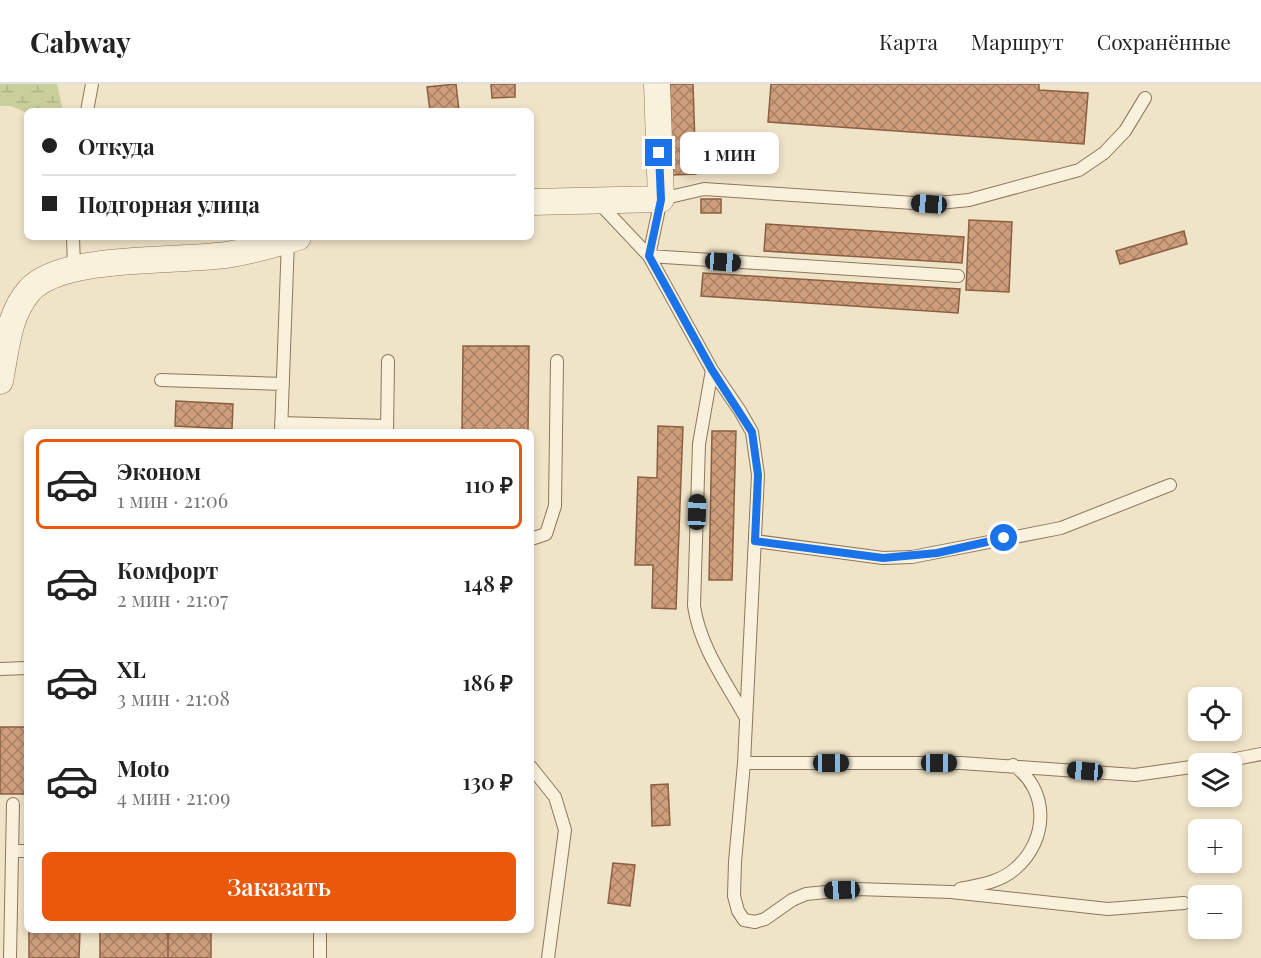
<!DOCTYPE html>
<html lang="ru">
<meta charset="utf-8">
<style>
body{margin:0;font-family:"Playfair Display",serif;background:#f2f2f2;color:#222;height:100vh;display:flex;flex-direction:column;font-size:22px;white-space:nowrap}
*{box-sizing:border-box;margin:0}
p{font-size:20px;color:#767676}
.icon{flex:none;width:33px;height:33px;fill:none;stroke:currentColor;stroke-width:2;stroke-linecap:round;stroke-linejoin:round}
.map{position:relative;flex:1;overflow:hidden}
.drawer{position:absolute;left:24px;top:345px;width:510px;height:504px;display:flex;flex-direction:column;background:#fff;border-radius:9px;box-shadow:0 3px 9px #0003}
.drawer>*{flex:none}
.top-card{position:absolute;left:24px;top:24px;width:510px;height:132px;border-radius:9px;box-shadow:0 3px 9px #0003;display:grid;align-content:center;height:132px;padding:0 18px;background:#fff}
.fabs{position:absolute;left:1188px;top:603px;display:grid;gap:12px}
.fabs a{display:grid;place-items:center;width:54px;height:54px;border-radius:9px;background:#fff;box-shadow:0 3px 9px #0003;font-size:30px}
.end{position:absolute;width:27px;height:27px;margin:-14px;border:8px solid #1a73e8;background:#fff;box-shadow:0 0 0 3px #fff}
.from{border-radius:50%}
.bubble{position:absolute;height:42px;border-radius:9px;background:#fff;box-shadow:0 3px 9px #0003;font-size:20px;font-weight:600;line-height:42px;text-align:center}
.car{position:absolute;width:18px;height:36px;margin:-18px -9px;border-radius:8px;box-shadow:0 0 4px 2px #0007;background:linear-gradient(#222 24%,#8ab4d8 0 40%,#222 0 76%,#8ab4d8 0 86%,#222 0)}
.top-card b{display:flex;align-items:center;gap:21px;height:57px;font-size:22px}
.top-card b+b{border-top:2px solid #e0e0e0}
.top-card i{width:15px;height:15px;background:#222}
ul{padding:10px 0 0;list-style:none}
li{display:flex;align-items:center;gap:18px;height:90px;margin:0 12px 9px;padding:0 6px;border:3px solid transparent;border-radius:9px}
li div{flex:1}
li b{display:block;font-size:22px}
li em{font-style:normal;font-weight:600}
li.current{border-color:#ea580c}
li>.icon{width:54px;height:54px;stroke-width:1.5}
.cta{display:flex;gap:12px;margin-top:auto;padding:12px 18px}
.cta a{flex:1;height:69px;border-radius:9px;background:#ea580c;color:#fff;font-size:24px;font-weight:600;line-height:69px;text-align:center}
header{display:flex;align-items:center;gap:36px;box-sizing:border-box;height:84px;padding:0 30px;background:#fff;border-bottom:2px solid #e0e0e0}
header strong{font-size:28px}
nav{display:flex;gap:33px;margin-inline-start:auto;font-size:21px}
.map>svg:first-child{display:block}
</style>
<header>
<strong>Cabway</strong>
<nav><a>Карта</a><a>Маршрут</a><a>Сохранённые</a></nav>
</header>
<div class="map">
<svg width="1261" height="874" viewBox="0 0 1261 874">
<defs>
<pattern id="wetland-marsh" width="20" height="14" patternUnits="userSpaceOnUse" patternTransform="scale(1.5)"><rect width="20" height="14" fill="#c9cf9b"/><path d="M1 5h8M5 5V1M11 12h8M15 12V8" fill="none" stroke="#aeb285"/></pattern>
<pattern id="building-cross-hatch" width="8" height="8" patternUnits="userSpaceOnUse" patternTransform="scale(1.5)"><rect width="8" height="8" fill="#cf9f7d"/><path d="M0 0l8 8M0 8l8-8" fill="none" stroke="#a98266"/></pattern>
</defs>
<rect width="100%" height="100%" fill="#f0e4c8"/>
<path fill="url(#wetland-marsh)" d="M0 0H57L63 26 27 29 11 22H0Z"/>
<path fill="url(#building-cross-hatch)" stroke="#8d5f41" stroke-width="1.5" d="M456 0 459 27H430L427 3Z
M491 0H515V13L492 14Z
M670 0H693L696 90 672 91Z
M771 0H1039V6L1088 9 1084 60 768 38Z
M701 115H721V129H701Z
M969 136 1012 138 1009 208 966 206Z
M766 140 964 153 962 179 764 167Z
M1184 147 1187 160 1120 180 1116 167Z
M703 189 960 205 958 229 701 212Z
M463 262H529L528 348H462Z
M176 317 233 320 232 345 175 342Z
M658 342 683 343 676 525 652 524 653 481H635L638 393 657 394Z
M712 347H736L732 496H709Z
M0 643H27V710H0Z
M668 700 670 741 652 742 651 701Z
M613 779 635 781 630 822 608 819Z
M29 846H80L79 874H29Z
M100 846H168V874H100Z
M168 846H211V874H168Z"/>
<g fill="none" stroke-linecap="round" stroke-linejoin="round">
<g stroke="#8d765c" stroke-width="14">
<path id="service" d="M87 27 92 0
M598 118 649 172 712 286 740 327 752 348 758 391 744 679 735 778 734 812 738 827 744 836 755 838 765 835 792 816 806 810 856 805 951 808 1108 825 1184 819
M73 153 74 183
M958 192 649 172 661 115 704 105 929 120 969 116 1079 86 1104 69 1125 47 1145 14
M712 286 699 360 694 522C700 563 726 598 746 634
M161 296 283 300
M281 339 386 342
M281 348 288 156
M387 348 388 277
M531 455 546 450 555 422 557 277
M755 457 883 474 912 473 1061 444 1170 401
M0 585 27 584
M744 679H961L1135 691 1198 682
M1210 680 1261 670
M531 683 555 713 565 746 548 874
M12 767H27
M960 805C980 801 1001 798 1016 784 1049 755 1049 705 1013 681
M320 846V874
M10 874 13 720"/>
</g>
<g stroke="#8d765c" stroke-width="27">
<path id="minor" d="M531 118 661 115 657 0
M0 297C6 267 8 231 29 207 61 169 182 179 232 170 255 166 276 160 298 153"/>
</g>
<use href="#service" stroke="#faf1dc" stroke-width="12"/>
<use href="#minor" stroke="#faf1dc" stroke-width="26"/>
</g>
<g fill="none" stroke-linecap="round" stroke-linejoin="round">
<path stroke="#1a73e8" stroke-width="8" d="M659 69 661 116 649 172 712 286 752 348 758 391 755 457 883 474 937 469 1004 454"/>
</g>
</svg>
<div class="fabs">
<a><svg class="icon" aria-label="locate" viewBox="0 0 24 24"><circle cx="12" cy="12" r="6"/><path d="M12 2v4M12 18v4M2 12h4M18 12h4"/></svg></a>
<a><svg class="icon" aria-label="layers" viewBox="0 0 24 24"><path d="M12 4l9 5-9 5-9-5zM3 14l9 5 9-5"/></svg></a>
<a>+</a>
<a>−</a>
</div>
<i class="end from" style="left:1004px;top:454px"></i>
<i class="end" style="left:659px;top:69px"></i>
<div class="bubble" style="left:680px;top:48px;width:99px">1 мин</div>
<i class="car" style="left:929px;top:120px;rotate:274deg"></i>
<i class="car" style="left:723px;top:178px;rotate:94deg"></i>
<i class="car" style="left:697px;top:428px;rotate:2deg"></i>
<i class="car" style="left:831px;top:679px;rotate:90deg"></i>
<i class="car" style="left:939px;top:679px;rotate:90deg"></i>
<i class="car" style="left:1085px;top:687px;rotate:275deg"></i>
<i class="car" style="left:842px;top:806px;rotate:268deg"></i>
<div class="top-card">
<b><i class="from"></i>Откуда</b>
<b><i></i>Подгорная улица</b>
</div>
<section class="drawer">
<ul>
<li class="current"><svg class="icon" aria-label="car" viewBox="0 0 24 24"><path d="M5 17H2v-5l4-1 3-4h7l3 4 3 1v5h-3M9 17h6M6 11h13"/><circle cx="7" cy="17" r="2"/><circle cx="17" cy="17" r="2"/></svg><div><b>Эконом</b><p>1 мин · 21:06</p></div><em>110 ₽</em></li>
<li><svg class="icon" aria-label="car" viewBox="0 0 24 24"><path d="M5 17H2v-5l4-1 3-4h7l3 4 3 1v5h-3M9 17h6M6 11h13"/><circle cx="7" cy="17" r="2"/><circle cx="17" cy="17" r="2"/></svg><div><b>Комфорт</b><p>2 мин · 21:07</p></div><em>148 ₽</em></li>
<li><svg class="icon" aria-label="car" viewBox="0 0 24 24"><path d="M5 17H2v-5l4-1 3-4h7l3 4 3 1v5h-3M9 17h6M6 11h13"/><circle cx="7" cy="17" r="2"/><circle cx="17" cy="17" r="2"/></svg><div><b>XL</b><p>3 мин · 21:08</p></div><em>186 ₽</em></li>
<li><svg class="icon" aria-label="car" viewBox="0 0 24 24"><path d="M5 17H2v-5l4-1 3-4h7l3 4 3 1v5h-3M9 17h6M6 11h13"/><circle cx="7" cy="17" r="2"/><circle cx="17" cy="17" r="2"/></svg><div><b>Moto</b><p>4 мин · 21:09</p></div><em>130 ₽</em></li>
</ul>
<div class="cta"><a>Заказать</a></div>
</section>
</div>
